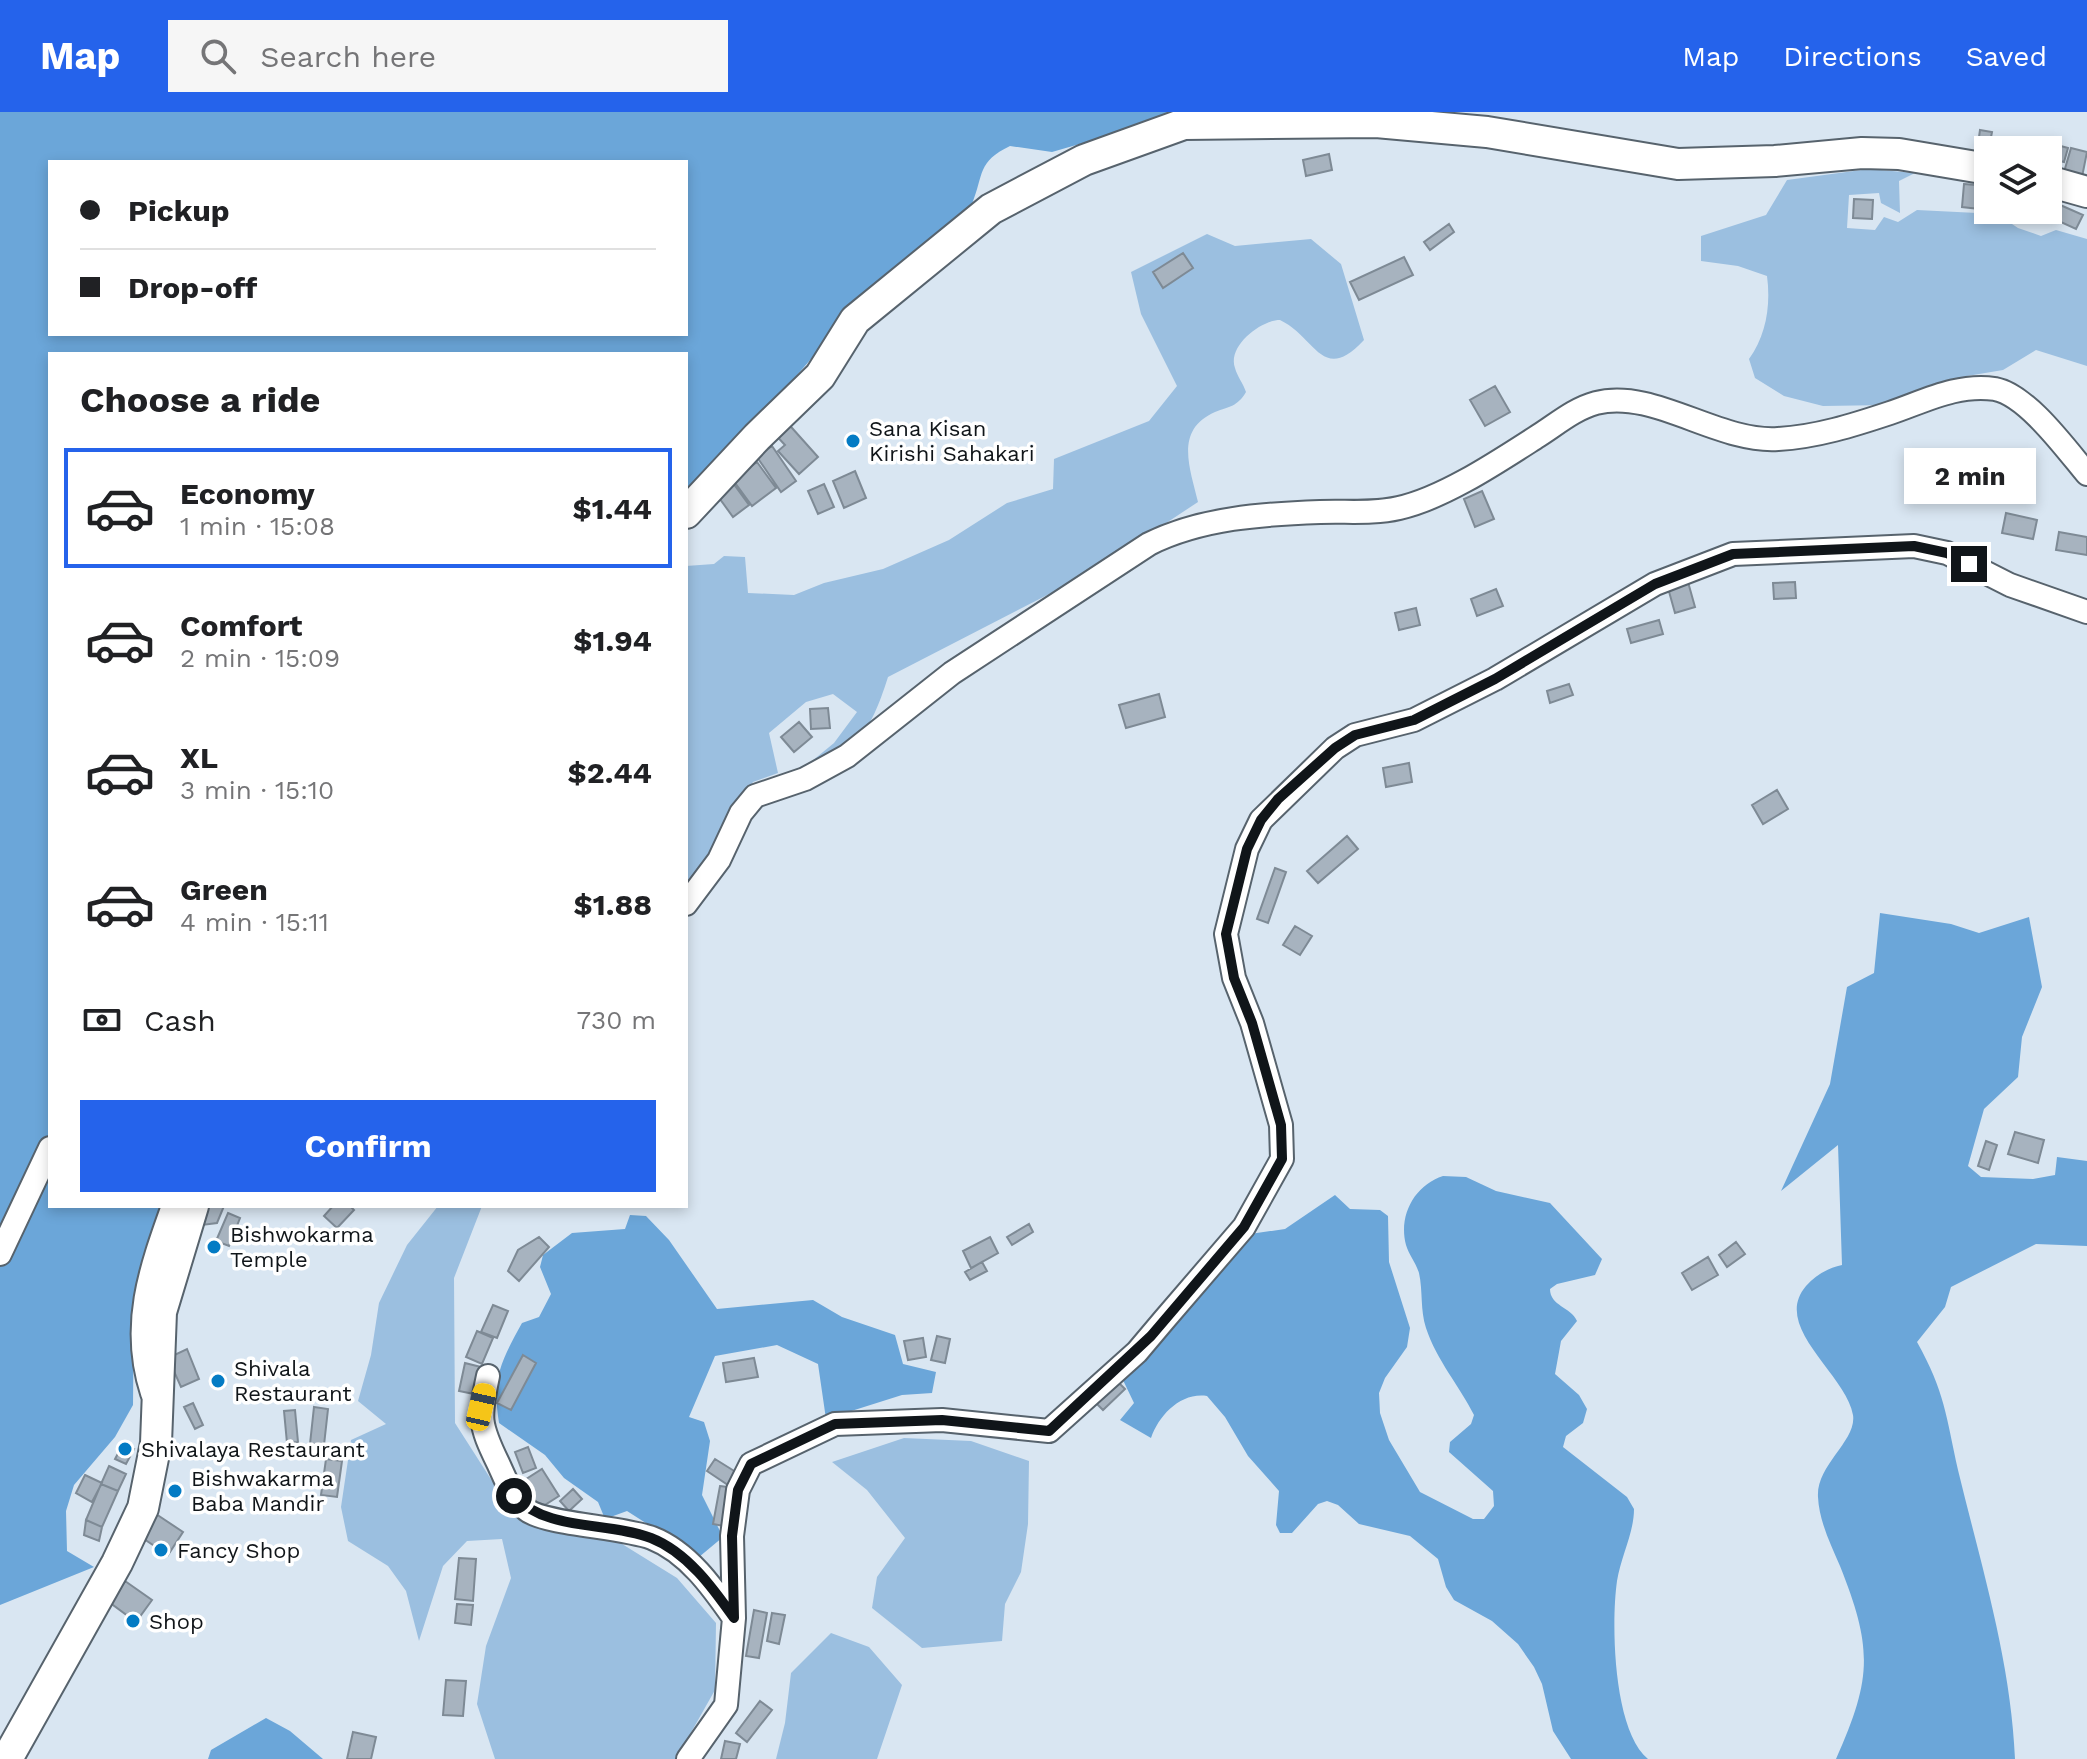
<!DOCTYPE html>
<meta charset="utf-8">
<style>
body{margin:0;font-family:"Work Sans",sans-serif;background:#f6f6f6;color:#202124;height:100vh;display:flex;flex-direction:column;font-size:30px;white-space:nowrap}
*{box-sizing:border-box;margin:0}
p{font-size:26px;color:#757577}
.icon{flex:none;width:44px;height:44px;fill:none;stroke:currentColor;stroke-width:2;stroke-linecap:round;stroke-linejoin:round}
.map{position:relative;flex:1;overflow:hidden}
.sheet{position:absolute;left:48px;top:240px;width:640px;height:856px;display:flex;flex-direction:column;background:#fff;border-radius:0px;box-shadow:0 4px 12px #0003}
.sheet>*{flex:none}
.hud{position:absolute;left:48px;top:48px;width:640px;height:176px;border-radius:0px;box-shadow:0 4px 12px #0003;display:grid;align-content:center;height:176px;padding:0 32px;background:#fff}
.fabs{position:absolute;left:1974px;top:24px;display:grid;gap:16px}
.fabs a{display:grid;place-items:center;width:88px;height:88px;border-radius:0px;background:#fff;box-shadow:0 4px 12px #0003;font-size:40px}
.end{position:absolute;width:36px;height:36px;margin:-18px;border:10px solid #101519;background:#fff;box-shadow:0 0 0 4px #fff}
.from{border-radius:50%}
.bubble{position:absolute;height:56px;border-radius:0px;background:#fff;box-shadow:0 4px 12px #0003;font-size:26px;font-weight:700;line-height:56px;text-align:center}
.car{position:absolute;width:24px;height:48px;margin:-24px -12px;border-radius:10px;box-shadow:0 0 6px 2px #0007;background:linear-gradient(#f5c518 24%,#345 0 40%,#f5c518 0 76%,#345 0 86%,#f5c518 0)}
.hud b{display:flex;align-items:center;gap:28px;height:76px;font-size:30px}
.hud b+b{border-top:2px solid #e0e0e0}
.hud i{width:20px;height:20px;background:#202124}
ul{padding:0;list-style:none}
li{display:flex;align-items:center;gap:24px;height:120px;margin:0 16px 12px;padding:0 16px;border:4px solid transparent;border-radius:0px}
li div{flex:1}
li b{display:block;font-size:30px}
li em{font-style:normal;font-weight:700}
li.current{border-color:#2563eb}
li>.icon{width:72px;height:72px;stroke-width:1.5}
h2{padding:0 32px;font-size:36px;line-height:96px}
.pay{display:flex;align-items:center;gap:20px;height:88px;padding:0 32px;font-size:30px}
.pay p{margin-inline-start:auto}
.primary-button{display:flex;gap:16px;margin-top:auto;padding:16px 32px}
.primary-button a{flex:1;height:92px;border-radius:0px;background:#2563eb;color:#fff;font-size:32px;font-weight:700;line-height:92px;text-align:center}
header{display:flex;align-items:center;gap:48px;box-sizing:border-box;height:112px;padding:0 40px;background:#2563eb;color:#fff}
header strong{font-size:38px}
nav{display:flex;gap:44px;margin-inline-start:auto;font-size:28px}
.search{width:560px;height:72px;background:#f6f6f6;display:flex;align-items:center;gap:20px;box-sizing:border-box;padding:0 28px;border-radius:0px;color:#757577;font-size:30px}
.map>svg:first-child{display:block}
</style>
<header>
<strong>Map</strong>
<div class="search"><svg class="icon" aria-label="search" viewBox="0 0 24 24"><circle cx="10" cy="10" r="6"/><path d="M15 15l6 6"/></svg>Search here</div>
<nav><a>Map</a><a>Directions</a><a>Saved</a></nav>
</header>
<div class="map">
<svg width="2087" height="1647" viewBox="0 0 2087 1647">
<rect width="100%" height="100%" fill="#d9e6f2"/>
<path fill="#9bbfe0" d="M1869 57 1915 61 1899 69 1900 101 1881 91 1879 81 1849 83 1847 116 1875 118 1884 105 1898 110 1917 98 1997 102 2018 116 2041 124 2056 118 2087 127V254L2036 238 2003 258 1967 264 1888 293 1823 294 1784 284 1755 266 1749 247C1766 223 1771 194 1767 164L1738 154 1701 149V124L1766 103 1787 68Z
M1207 122 1235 134 1311 127 1341 152 1364 228C1322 273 1316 225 1280 208 1261 208 1227 234 1235 256 1237 264 1243 271 1246 280 1237 295 1230 294 1215 300 1174 318 1190 356 1198 390L1092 460 888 565C866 634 856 630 795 663L834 631 857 600 833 582 806 590 769 621 778 661 753 670 686 777V454L714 452 724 444 745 445 748 481 794 483 824 471 883 457 949 428 1007 391 1053 377 1054 347 1149 309 1177 274 1141 202 1131 160Z
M438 1094H482L454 1166 455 1311 501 1383 529 1412 614 1427 677 1466 716 1511 715 1578 676 1647H495L477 1592 486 1534 511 1466 502 1427 467 1429 443 1454 419 1529 406 1479 388 1454 348 1429 341 1395 351 1328 386 1312 358 1289 371 1243 379 1191 407 1133Z
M904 1326 971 1329 1029 1349 1028 1412 1021 1460 1005 1492 1002 1529 922 1536 872 1496 877 1465 905 1426 867 1378 832 1350Z
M831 1521 869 1535 902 1573 877 1647H776L785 1611 791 1561Z"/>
<path fill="#6ba6d9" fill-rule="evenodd" d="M0 0H1190L1052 40 1010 34C977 50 984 62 972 92 969 99 962 107 958 114L829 226 754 313 686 379V242H50V1094H162L134 1183 133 1293 115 1325 74 1373 66 1399 67 1439 94 1455 0 1493ZM50 50H686V222H50Z
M1880 801 1951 812 1979 821 2029 805 2042 875 2022 925 2018 965 1984 997 1968 1054 1981 1065 2033 1067 2055 1063 2057 1045 2087 1049V1134L2036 1132 1951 1175 1945 1195 1917 1230C1945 1280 1946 1304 1958 1358 1981 1453 2011 1549 2015 1647H1836C1872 1566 1873 1537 1840 1454 1831 1433 1819 1409 1818 1385 1816 1353 1857 1329 1853 1303 1846 1262 1771 1215 1806 1174 1816 1163 1828 1156 1842 1153L1838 1033 1781 1079 1830 972 1847 875 1874 861Z
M1443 1064 1466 1065 1496 1079 1550 1091 1602 1147 1595 1163 1557 1172 1550 1177C1550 1194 1571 1195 1577 1209L1561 1229 1555 1262 1579 1283 1587 1297 1583 1311 1566 1324 1563 1335 1627 1385 1634 1397C1634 1421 1621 1444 1617 1469 1611 1511 1613 1618 1648 1647H1571L1553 1619 1542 1572 1534 1555 1518 1532 1492 1509 1454 1488 1446 1475 1438 1447 1410 1424 1359 1412 1338 1393 1327 1389 1318 1392 1292 1421H1280L1276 1413 1279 1379 1248 1344 1225 1305 1207 1284C1181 1280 1159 1303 1151 1326L1120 1308 1134 1291 1122 1266 1250 1122 1285 1117 1335 1083 1350 1097 1380 1098 1388 1104 1389 1150 1410 1216 1407 1235 1385 1266 1379 1281 1380 1301 1389 1328 1420 1380 1473 1407H1484L1494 1394 1493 1379 1449 1340 1450 1330 1471 1312 1474 1303C1459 1273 1437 1249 1426 1216 1420 1198 1423 1179 1419 1161 1416 1151 1409 1143 1406 1133 1398 1103 1415 1073 1443 1064Z
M630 1103 646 1104 669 1128 717 1197 813 1188 842 1205 895 1223 903 1252 936 1260 932 1281 902 1283 826 1307 818 1252 777 1233 715 1244 689 1305 704 1310 710 1329 702 1383 723 1425 699 1445 627 1399 605 1407 598 1390 564 1366 545 1343 499 1311C492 1266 500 1251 522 1211L539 1205 551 1182 540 1155 543 1143 572 1121 625 1117Z
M266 1606 290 1619 323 1647H208L211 1638Z"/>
<path fill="#a7b3bf" stroke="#7e8a95" stroke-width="2" d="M1980 18 1992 20 1988 41 1977 39Z
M2046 30 2068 36 2064 50 2048 46V38H2043Z
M2071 36 2087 40 2082 65 2064 60Z
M1329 42 1332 58 1306 64 1303 48Z
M1964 72 1988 74V98L1962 95Z
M2048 83 2057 86 2052 101 2044 98H2048Z
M1854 87 1873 88 1872 107 1853 106Z
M2058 92 2083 103 2076 117 2052 106Z
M1449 112 1454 120 1430 138 1424 130Z
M1183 141 1193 156 1163 176 1153 160Z
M1404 145 1413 163 1359 188 1350 170Z
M1495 274 1510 300 1485 314 1470 288Z
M784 307 818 345 799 362 778 339 785 333 771 318Z
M772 334 796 369 781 380 757 345Z
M757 350 776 376 752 394 733 368Z
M855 359 866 386 844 396 833 369Z
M1951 359 1974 365 1969 386 1945 379Z
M733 371 749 393 733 405 717 383Z
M824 372 834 395 818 402 808 379Z
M1482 379 1494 407 1475 415 1464 387Z
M2006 401 2037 408 2033 427 2002 421Z
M2059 420 2087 425V443L2056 438Z
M1688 470 1695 495 1675 501 1668 476Z
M1795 470 1796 486 1774 487 1773 471Z
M1496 477 1503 494 1477 504 1471 487Z
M1416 496 1420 513 1399 518 1395 501Z
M1659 508 1663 522 1631 531 1627 517Z
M1569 572 1573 583 1550 591 1547 579Z
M1159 582 1165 605 1126 616 1119 593Z
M828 596 830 616 811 617 810 597Z
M799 610 812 625 794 640 781 625Z
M1409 651 1412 670 1386 675 1383 656Z
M1777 678 1788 697 1763 712 1752 693Z
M1347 724 1358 737 1318 771 1307 759Z
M1275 756 1286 760 1268 811 1257 807Z
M1295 814 1312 824 1300 843 1283 833Z
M2015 1020 2044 1028 2038 1051 2008 1042Z
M1986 1029 1997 1033 1989 1058 1978 1054Z
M196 1094H224L217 1111 202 1113Z
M333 1094H350L354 1098 337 1116 324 1104Z
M228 1101 240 1106 229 1134 216 1129Z
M1029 1112 1033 1120 1012 1133 1007 1125Z
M539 1125 549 1135 519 1169 508 1159 518 1138Z
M990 1125 998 1141 971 1156 963 1139Z
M1736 1130 1745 1142 1727 1155 1719 1143Z
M1708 1145 1718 1163 1692 1178 1682 1161Z
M982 1150 987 1159 970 1168 965 1160Z
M493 1193 508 1199 497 1226 481 1220Z
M477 1219 493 1226 482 1252 466 1245Z
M937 1224 950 1227 945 1251 931 1248Z
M923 1226 926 1245 908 1248 904 1229Z
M187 1237 199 1267 181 1275 168 1246Z
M523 1243 536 1251 511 1298 497 1291Z
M754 1246 758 1265 726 1270 723 1251Z
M465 1251 481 1255 474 1282 459 1279Z
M1115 1267 1125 1277 1103 1298 1093 1288Z
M193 1291 203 1313 195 1317 184 1295Z
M314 1295 328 1297 324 1333 310 1332Z
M295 1298 298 1330 287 1331 284 1299Z
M123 1332 134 1337 126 1352 115 1347Z
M528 1335 536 1356 523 1361 515 1340Z
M326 1347 342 1349 337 1385 321 1383Z
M715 1347 739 1362 731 1375 707 1359Z
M109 1354 126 1362 118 1379 101 1372Z
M542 1357 559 1384 540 1396 523 1369Z
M85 1363 102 1371 92 1390 76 1381Z
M101 1372 118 1379 102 1415 86 1408Z
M720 1374 736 1376 729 1415 713 1412Z
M573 1377 582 1387 569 1399 560 1389Z
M156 1402 183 1420 168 1443 141 1425Z
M86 1408 102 1415 99 1429 84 1423Z
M459 1446 476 1447 473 1489 455 1487Z
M125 1469 152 1488 136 1510 109 1490Z
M457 1492 473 1493 471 1513 455 1511Z
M754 1498 767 1501 759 1546 746 1544Z
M772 1501 785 1503 779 1532 767 1529Z
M446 1568 466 1569 463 1604 443 1603Z
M760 1589 772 1598 747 1630 736 1621Z
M353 1620 376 1625 371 1647H347Z
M725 1629 740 1632 736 1647H721Z"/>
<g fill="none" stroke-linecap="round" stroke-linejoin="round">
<g stroke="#57636d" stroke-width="26">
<path id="minor" d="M686 792 719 748 741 701 755 684 805 667 847 644 952 561 1149 432C1201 406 1263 402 1320 400 1347 399 1373 402 1399 396 1444 386 1499 349 1538 324 1557 312 1574 297 1596 291 1653 276 1718 331 1778 327 1816 325 1854 313 1890 301 1923 290 1958 271 1995 277 2027 283 2066 337 2087 362
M0 1142 50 1036
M488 1264C479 1306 479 1312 498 1351 506 1368 512 1386 527 1398 544 1412 623 1415 652 1426 688 1440 713 1476 734 1506
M152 1281C130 1214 150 1158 173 1094
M688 1647 726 1593 734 1506 732 1424 738 1378 751 1352 835 1312 942 1308 1049 1319 1137 1240 1164 1208 1244 1115 1282 1047 1281 1013 1252 911 1234 866 1226 822 1247 737 1261 708 1335 636 1355 623 1414 608 1495 567 1655 472 1733 442 1914 434 1947 441 2010 473 2087 500"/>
</g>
<g stroke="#57636d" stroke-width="34">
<path id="major" d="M2048 69 2087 80
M686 401 757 325 820 264 855 208 991 97 1084 48 1184 12 1376 10 1487 20 1678 52 1775 49 1862 41 1899 42 1988 57
M7 1647 117 1451 143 1396 156 1331 161 1200 193 1094"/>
</g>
<use href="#minor" stroke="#fff" stroke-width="22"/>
<use href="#major" stroke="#fff" stroke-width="30"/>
</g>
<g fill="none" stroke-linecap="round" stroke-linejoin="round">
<path stroke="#101519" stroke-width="10" d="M514 1384C548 1420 606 1409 651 1426 687 1440 713 1476 734 1506L732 1424 738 1378 751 1352 835 1312 942 1308 1049 1319 1151 1224 1244 1115 1282 1047 1281 1013 1252 911 1234 866 1226 822 1247 737 1261 708 1278 687 1335 636 1355 623 1414 608 1495 567 1655 472 1733 442 1914 434 1947 441 1969 452"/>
</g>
<g fill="#037bc4" stroke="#fff" stroke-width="3">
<circle cx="853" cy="329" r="8"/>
<circle cx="214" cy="1135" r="8"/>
<circle cx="218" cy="1269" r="8"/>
<circle cx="125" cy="1337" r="8"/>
<circle cx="175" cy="1379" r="8"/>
<circle cx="161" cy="1438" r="8"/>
<circle cx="133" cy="1509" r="8"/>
</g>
<g text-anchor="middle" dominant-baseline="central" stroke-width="7" stroke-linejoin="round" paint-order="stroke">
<g font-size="22" fill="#101519" stroke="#fff" text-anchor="start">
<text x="869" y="316">Sana Kisan<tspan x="869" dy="25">Kirishi Sahakari</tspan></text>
<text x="230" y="1122">Bishwokarma<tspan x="230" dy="25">Temple</tspan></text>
<text x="234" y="1256">Shivala<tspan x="234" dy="25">Restaurant</tspan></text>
<text x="141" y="1337">Shivalaya Restaurant</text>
<text x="191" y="1366">Bishwakarma<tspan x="191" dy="25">Baba Mandir</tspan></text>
<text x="177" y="1438">Fancy Shop</text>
<text x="149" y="1509">Shop</text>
</g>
</g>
</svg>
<div class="fabs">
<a><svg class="icon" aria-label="layers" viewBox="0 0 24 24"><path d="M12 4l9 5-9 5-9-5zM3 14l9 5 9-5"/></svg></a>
</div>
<i class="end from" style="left:514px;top:1384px"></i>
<i class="end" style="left:1969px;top:452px"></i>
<div class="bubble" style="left:1904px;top:336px;width:132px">2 min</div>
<i class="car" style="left:481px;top:1295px;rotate:13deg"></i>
<div class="hud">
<b><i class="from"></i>Pickup</b>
<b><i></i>Drop-off</b>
</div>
<section class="sheet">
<h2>Choose a ride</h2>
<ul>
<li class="current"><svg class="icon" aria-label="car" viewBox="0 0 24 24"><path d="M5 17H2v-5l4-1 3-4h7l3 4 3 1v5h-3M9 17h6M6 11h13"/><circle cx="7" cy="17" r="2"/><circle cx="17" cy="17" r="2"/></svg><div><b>Economy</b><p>1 min · 15:08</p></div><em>$1.44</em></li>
<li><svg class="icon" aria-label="car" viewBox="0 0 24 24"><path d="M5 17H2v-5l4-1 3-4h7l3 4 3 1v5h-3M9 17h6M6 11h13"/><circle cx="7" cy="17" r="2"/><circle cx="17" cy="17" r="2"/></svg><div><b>Comfort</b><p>2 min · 15:09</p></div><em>$1.94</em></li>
<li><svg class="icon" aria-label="car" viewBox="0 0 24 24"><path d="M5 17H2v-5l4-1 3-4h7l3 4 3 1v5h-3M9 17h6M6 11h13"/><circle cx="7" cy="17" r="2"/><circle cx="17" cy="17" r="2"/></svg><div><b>XL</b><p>3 min · 15:10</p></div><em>$2.44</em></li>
<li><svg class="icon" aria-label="car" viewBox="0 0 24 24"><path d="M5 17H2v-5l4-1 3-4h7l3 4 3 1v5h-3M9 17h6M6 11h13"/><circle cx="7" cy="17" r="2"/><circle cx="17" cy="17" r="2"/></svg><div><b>Green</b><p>4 min · 15:11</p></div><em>$1.88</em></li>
</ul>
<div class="pay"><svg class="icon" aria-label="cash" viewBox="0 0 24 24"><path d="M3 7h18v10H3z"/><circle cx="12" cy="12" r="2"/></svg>Cash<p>730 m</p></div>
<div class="primary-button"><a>Confirm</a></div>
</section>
</div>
